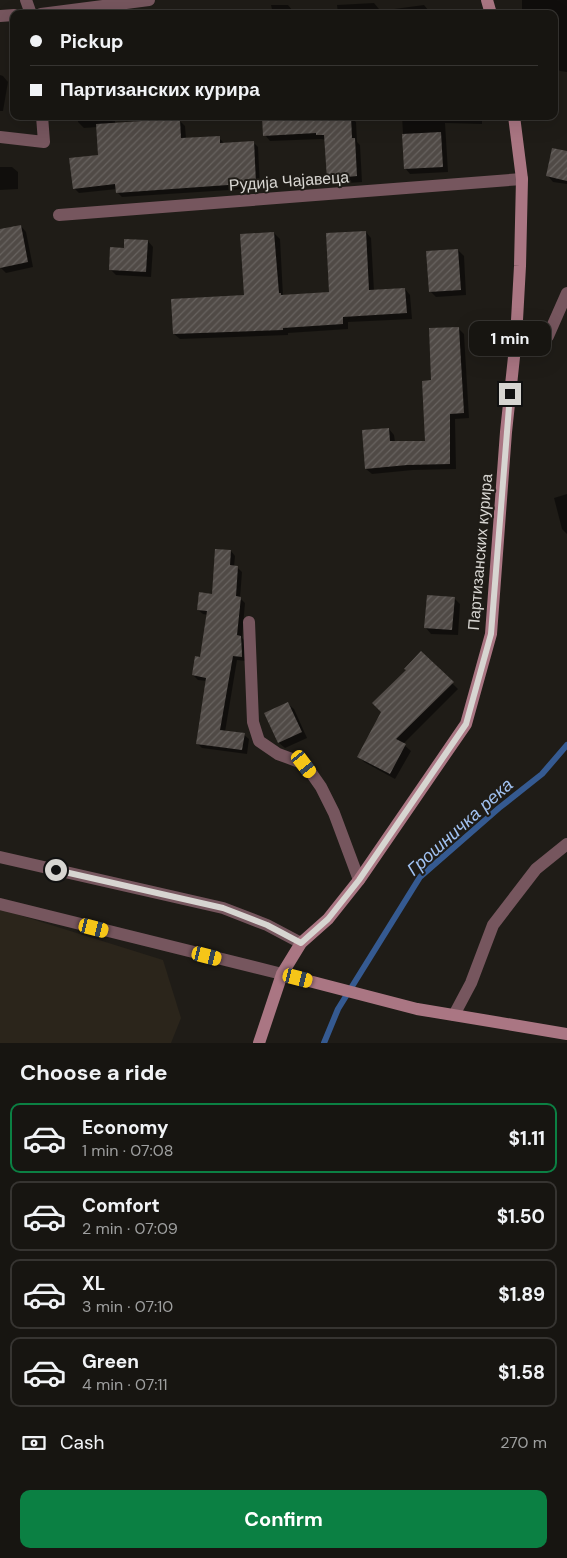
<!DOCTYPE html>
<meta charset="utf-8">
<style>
body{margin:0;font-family:"DM Sans",sans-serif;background:#24221f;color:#f1f3f6;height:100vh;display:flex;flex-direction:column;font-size:19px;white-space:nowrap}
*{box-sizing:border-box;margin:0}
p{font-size:16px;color:#9e9f9f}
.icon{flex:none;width:28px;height:28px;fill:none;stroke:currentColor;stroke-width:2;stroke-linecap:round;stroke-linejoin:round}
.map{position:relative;height:1043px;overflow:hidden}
.drawer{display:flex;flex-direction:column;background:#171511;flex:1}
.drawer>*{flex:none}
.hud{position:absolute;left:10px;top:10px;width:548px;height:110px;border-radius:10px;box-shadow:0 5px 20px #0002,0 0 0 1px #363431;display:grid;align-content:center;height:110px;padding:0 20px;background:#171511}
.end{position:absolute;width:22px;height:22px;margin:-11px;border:6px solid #d7d5d1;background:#111;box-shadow:0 0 0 2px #111}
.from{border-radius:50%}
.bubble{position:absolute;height:35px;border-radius:10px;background:#171511;box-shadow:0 5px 20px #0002,0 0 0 1px #363431;font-size:16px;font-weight:700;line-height:35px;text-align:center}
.car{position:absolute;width:15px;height:30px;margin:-15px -8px;border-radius:6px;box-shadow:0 0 4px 1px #0007;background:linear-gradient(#f5c518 24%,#345 0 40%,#f5c518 0 76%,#345 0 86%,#f5c518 0)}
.hud b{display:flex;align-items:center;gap:18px;height:48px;font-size:19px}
.hud b+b{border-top:1px solid #363431}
.hud i{width:12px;height:12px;background:#f1f3f6}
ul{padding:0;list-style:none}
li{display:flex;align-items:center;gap:15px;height:70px;margin:0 10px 8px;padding:0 10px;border:2px solid #363431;border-radius:10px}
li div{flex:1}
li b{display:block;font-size:19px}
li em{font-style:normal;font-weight:700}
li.selected{border-color:#0b8043}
li>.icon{width:45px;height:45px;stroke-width:1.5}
h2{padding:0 20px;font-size:22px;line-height:60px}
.pay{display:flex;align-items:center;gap:12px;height:55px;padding:0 20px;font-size:19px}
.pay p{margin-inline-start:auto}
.button{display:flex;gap:10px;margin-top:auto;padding:10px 20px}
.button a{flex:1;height:58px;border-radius:10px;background:#0b8043;color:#fff;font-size:20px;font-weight:700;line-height:58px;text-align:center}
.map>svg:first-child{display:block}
</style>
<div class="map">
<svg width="567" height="1043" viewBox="0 0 567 1043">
<defs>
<pattern id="building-hatch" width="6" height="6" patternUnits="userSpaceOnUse" patternTransform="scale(1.25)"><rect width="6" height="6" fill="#504a46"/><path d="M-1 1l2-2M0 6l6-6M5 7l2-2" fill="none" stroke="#686360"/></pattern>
</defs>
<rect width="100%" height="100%" fill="#1f1c17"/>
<path fill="#2b251b" d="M0 909 163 960 181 1018 171 1043H0Z"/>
<path fill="#0007" d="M522 0H567V72L560 71 554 65 557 29H554V14H522Z
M374 3 379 9V11L424 5 429 11 430 14H338L337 5Z
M271 5H288L293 11 294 14H273Z
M10 29H14V81H13Z
M0 75 3 76 8 82 3 111H0Z
M78 116H115V124L180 121 185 126 186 139 219 138 224 143 253 142 258 147 260 188 122 197 117 192V189L79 193 74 188 99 156 97 127 84 128 78 122Z
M264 116H310L312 118 351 117 356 122 357 142 360 145 362 182 334 184 328 178 326 140 321 139 270 141 265 135Z
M402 116H482V124L445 123 448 172 410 174 405 168Z
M567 152V184L553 182 548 176Z
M0 167H12L18 172V189L0 190Z
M21 226 26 232 33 267 6 273 0 267V230Z
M366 232 371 238 374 291 405 289 410 295 412 319 348 322V329L288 333V335L180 339 174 334 245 296 274 233 280 239 283 296 330 293Z
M148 241 153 247 151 277 116 275 110 269 125 249Z
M458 250 464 256 466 295 436 297 430 291Z
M458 328 464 334 469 418 455 419 456 469 413 470 372 474 366 469 389 429 394 435 395 442H426L433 381Z
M567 494V534L562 529 554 498Z
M231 551 235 556 234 567H237L242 572 240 598 245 603 242 638 246 642V661L237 660 225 732 244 735 249 739 247 754 202 748 197 743 207 681 198 680 193 675 201 658 208 615 203 614 198 610 213 595Z
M454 598 460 604 458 635 431 634 426 628Z
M421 653 458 689 403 744 411 751 395 779 364 762 359 756Z
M288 704 294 709 307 738 285 748 279 743 266 714Z"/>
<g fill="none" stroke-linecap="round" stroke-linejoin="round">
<path stroke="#355a91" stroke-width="6" d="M324 1043 338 1009 420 877 499 808 542 774 567 745"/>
</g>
<path fill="url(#building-hatch)" d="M262 116H308V117L351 116 352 138H355L357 176 327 179 324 135H316V133L263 136Z
M159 120H180L181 138 220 136V143L254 141 256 183 116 193 115 184 73 189 69 158 98 155 96 124Z
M441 132 443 167 404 169 402 134Z
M552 148 567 151V181L546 176Z
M21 225 28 262 0 268V229Z
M366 231 369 290 405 288 407 313 343 317V324L283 328V330L173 334 171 299 244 295 240 234 274 232 279 293H281V295L329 292 326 233Z
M124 239 148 240 146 272 109 270 110 247 124 248Z
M458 249 461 290 429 292 426 251Z
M459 327 464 413 450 414V464L407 465 365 469 362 430 389 428 390 441H425L422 381 431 380 429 328Z
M215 549 231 550 230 565 238 566 236 596 241 597 237 635 241 636 242 654V657L233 656 220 730 245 733 242 750 196 744 206 678 192 675 195 656 200 657 207 611 197 610 199 592 212 594Z
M427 595 455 597 452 630 424 628Z
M421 651 454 682 396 739 406 744 390 774 357 757 381 712 372 703 406 670 404 669Z
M288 702 302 732 278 743 264 713Z"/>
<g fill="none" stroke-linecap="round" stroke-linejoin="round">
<path stroke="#76565e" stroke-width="12" d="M0 904 282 974
M454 1015 471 983 493 925 536 869 567 844"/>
<path stroke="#76565e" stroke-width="12" d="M26 0 31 14
M41 14 149 0
M0 16 14 15
M0 137 44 142 42 116
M59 215 522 179
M516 338 548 336 567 293
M249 622 253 722 259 741 278 754 305 764 321 787 334 813 359 880
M0 857 223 908 267 925 301 943"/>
<path stroke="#aa7683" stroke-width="12" d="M487 0 491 14
M282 974 417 1009 567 1034
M259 1043 282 974 301 943 328 919 359 880 466 724 491 634 506 432 516 338 520 266 522 179 514 116"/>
</g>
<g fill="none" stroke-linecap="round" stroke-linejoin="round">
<path stroke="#d7d5d1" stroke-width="6" d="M56 870 223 908 267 925 301 943 328 919 359 880 466 724 491 634 510 394"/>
</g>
<g text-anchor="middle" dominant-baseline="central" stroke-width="4" stroke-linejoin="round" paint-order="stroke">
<g font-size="16" fill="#d7d5d1" stroke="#1f1c17">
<text transform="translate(289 181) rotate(-4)">Рудија Чајавеца</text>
<text transform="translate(480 552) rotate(-85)">Партизанских курира</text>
</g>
<g font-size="18" font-style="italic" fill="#a1c2f2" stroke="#1f1c17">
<text transform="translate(460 827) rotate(-42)">Грошничка река</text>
</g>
</g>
</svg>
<i class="end from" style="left:56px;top:870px"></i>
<i class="end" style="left:510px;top:394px"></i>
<div class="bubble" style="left:469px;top:321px;width:82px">1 min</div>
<i class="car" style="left:304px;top:764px;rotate:143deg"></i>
<i class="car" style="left:94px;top:928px;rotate:104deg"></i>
<i class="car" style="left:207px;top:956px;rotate:104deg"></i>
<i class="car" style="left:298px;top:978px;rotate:104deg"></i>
<div class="hud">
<b><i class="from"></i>Pickup</b>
<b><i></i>Партизанских курира</b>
</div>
</div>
<section class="drawer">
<h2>Choose a ride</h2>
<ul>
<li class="selected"><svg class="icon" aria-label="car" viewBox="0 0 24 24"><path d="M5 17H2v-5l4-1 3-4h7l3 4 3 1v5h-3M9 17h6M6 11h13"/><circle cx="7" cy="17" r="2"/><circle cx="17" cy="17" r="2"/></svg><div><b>Economy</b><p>1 min · 07:08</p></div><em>$1.11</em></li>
<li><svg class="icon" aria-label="car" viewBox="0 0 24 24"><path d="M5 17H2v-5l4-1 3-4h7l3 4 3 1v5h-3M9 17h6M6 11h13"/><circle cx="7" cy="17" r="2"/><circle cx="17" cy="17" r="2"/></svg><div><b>Comfort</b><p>2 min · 07:09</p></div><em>$1.50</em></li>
<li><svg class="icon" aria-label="car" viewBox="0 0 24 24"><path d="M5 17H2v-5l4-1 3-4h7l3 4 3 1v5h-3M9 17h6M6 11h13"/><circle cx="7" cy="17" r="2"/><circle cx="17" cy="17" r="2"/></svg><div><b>XL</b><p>3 min · 07:10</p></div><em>$1.89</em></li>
<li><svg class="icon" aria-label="car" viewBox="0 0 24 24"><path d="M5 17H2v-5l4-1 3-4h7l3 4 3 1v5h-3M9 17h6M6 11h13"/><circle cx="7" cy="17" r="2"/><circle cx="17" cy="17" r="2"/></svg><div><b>Green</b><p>4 min · 07:11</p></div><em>$1.58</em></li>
</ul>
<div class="pay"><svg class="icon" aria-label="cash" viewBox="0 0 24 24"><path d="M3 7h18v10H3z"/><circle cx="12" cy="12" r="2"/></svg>Cash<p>270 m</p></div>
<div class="button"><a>Confirm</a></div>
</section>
